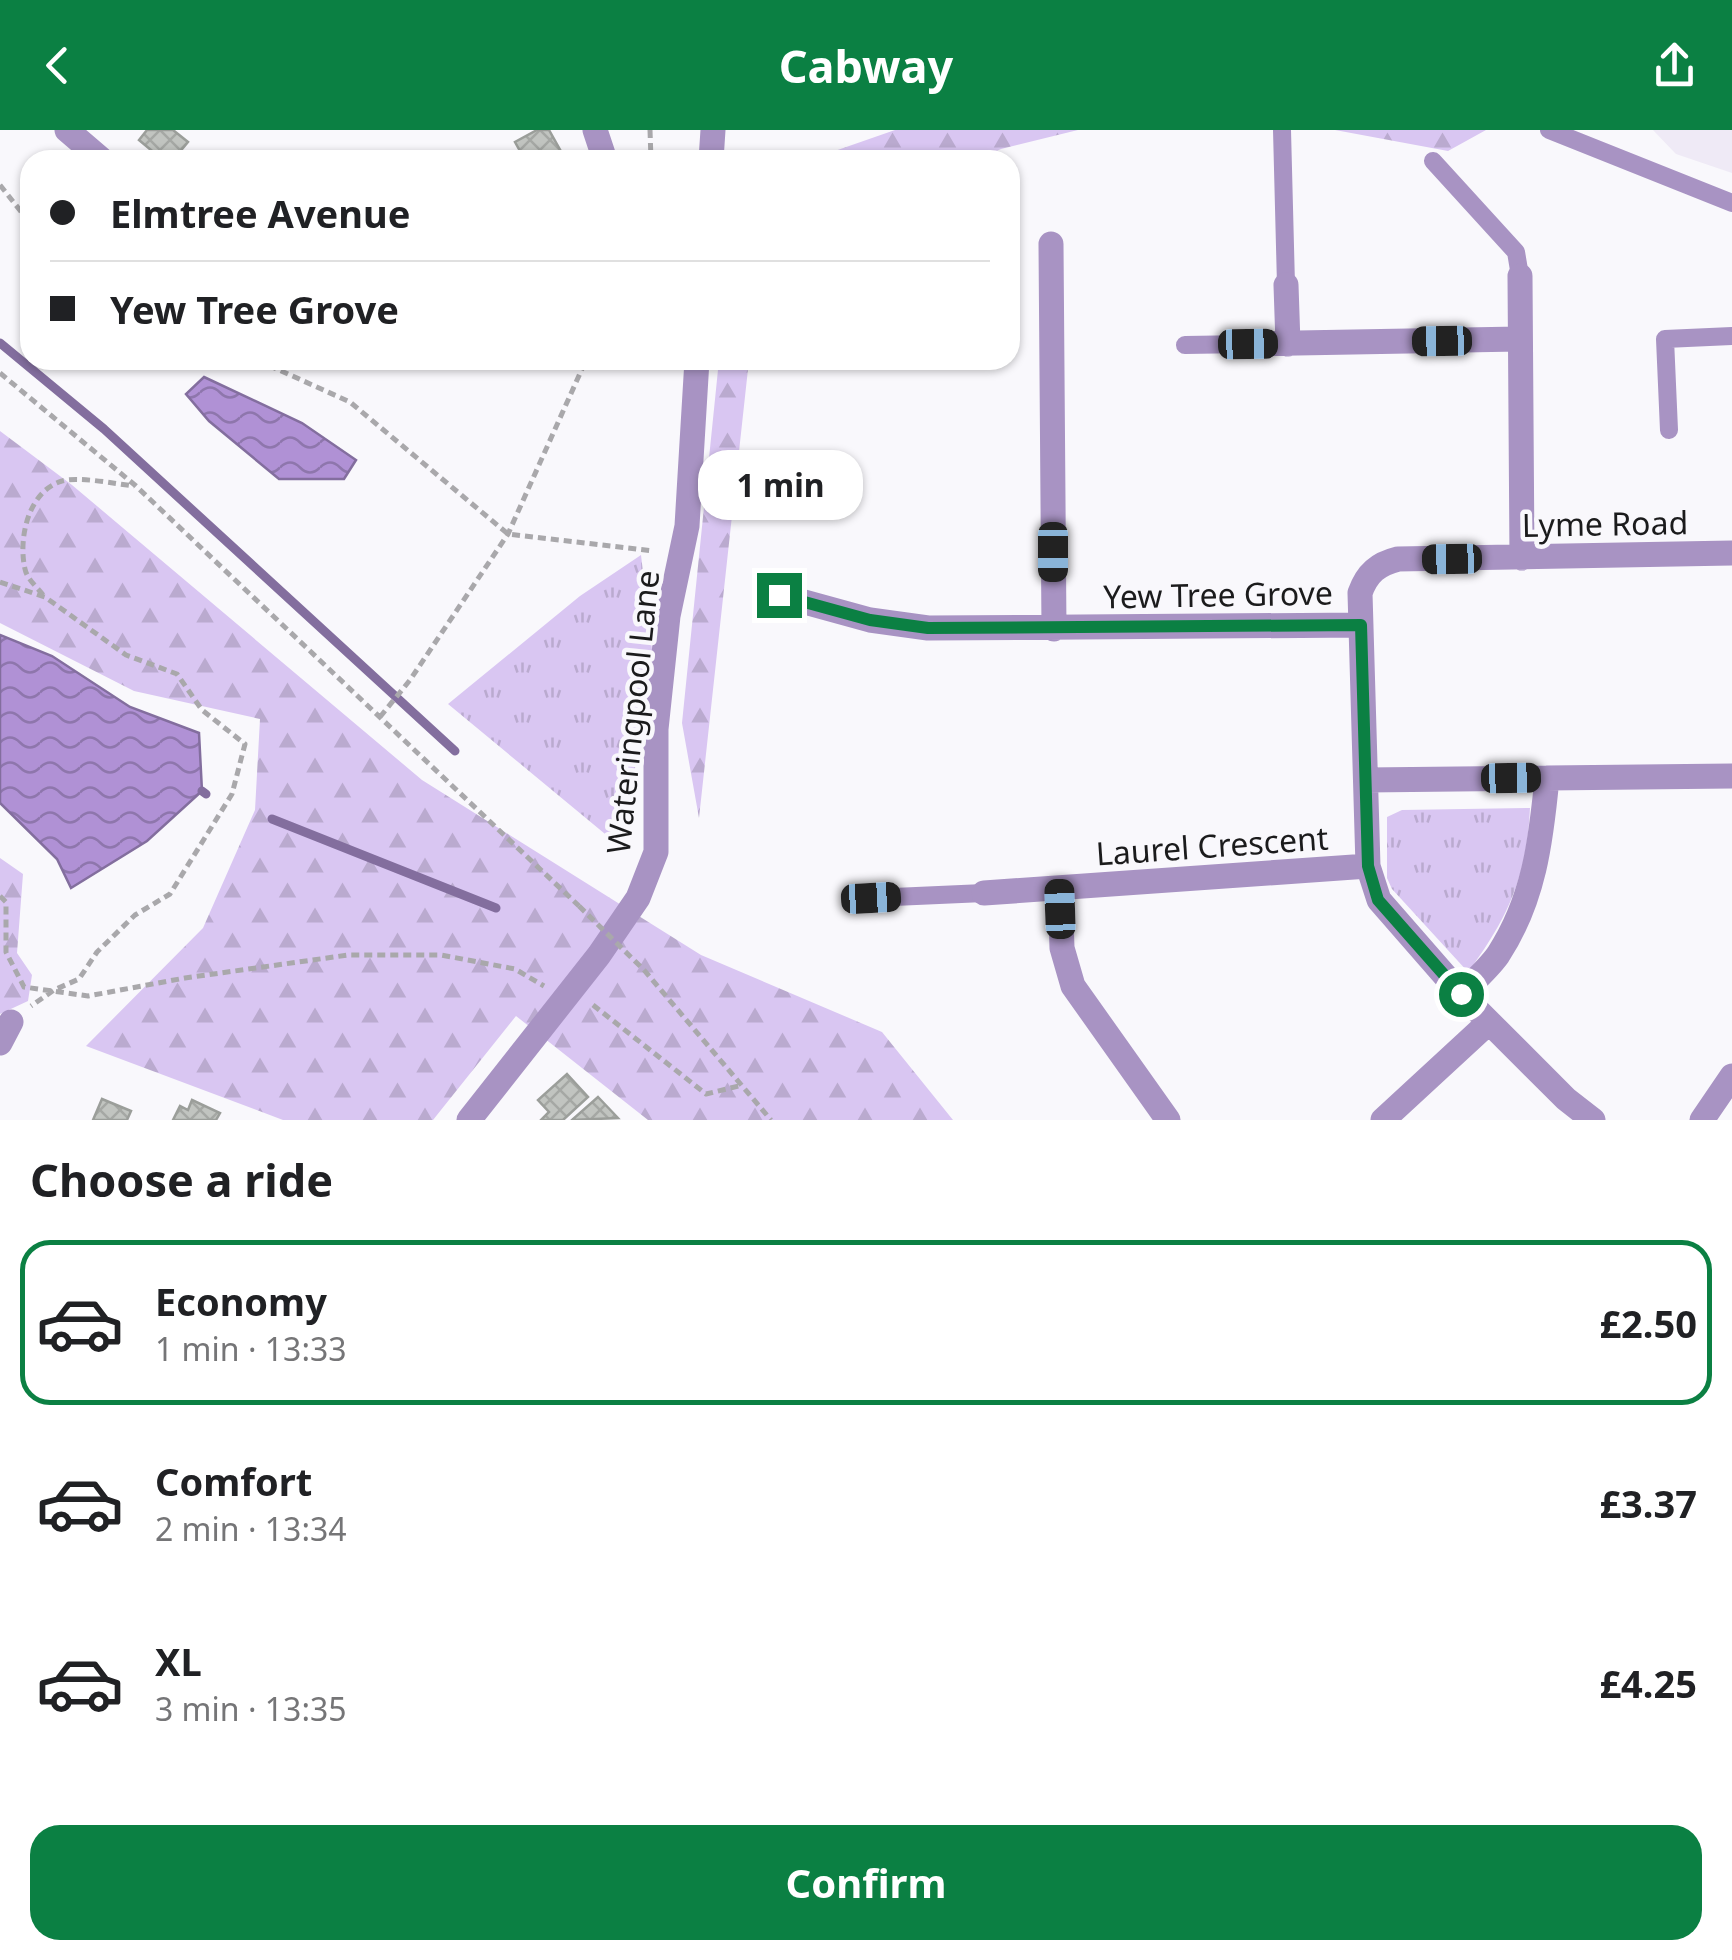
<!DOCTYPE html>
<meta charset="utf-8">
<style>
body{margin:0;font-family:"Noto Sans",sans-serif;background:#f6f6f6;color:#202124;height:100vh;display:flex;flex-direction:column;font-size:38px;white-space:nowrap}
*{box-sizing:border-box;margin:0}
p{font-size:32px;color:#757577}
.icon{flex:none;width:55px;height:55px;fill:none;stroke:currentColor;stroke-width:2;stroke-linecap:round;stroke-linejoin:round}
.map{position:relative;height:990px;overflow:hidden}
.sheet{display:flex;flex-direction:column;background:#fff;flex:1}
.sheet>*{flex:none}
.guide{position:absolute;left:20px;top:20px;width:1000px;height:220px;border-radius:30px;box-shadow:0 2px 8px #0004;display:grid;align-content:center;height:220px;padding:0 30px;background:#fff}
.end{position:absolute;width:45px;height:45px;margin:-22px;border:12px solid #0b8043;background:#fff;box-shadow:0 0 0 5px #fff}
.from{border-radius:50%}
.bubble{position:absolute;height:70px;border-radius:30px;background:#fff;box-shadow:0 2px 8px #0004;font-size:32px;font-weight:700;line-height:70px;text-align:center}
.car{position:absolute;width:30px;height:60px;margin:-30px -15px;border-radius:12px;box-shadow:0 0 8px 2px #0007;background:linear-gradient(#222 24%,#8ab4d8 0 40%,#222 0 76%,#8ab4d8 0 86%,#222 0)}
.guide b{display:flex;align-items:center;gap:35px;height:95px;font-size:38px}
.guide b+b{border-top:2px solid #e0e0e0}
.guide i{width:25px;height:25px;background:#202124}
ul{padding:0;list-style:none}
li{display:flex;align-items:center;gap:30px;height:165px;margin:0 20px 15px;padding:0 10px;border:5px solid transparent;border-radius:30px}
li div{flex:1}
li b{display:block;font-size:38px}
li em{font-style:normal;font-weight:700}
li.selected{border-color:#0b8043}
li>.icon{width:90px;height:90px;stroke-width:1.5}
h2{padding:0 30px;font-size:45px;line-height:120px}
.cta{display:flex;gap:20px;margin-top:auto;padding:20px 30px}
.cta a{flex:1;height:115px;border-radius:30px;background:#0b8043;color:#fff;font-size:40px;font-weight:700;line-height:115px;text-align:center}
header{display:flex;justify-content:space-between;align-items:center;height:130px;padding:0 30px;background:#0b8043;color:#fff;font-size:45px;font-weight:700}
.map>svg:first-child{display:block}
</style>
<header><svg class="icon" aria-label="back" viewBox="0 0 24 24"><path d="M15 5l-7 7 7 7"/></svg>Cabway<svg class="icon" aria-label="share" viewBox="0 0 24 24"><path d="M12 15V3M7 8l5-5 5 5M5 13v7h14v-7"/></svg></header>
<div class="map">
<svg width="1732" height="990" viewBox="0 0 1732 990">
<defs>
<pattern id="grass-tufts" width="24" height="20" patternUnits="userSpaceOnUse" patternTransform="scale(2.5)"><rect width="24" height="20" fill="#d9c6f2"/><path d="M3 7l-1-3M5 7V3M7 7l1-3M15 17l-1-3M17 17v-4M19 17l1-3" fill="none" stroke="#baaacf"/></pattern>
<pattern id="forest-firs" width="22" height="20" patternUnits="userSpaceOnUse" patternTransform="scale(2.5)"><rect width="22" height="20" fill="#d9c6f2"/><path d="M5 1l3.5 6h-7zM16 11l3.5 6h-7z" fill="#baaacf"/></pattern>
<pattern id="water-waves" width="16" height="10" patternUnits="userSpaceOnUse" patternTransform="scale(2.5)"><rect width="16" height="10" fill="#b091d5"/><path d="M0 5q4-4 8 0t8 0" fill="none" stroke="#8e76ac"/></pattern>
<pattern id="building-cross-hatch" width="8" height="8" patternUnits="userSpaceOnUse" patternTransform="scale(2.5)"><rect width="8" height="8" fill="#c1c4c0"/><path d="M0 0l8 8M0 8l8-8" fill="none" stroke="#a5a8a4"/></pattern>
</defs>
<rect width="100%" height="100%" fill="#f9f8fc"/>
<path fill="#efeaf6" d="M1653 0H1732V43L1676 24Z"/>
<path fill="url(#grass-tufts)" d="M641 425 653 528 622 718 448 574 580 466Z
M1530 678C1527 746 1508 788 1468 842L1392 759 1387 748V687L1402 680Z"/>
<path fill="url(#forest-firs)" d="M895 0H1078L1001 19 976 30H834L829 23Z
M1335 0H1486L1448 21Z
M719 230H749L699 688 682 593Z
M0 301 72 355 422 650 701 825 882 902 953 990H648L516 886 433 990H283L86 916 203 798 255 680 260 589 134 561 0 493Z
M0 728 23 744 17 823 32 845 28 871 0 884Z"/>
<path fill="url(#water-waves)" stroke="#836e9e" stroke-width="2.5" d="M204 247 302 293 356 330 344 349H279L209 291 186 264Z
M0 505 52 526 130 577 199 603 202 661 147 711 71 758 57 729 0 673Z"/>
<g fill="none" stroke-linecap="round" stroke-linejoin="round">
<path stroke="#836e9e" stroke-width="9" d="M0 213 104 299 455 621
M202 661 206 664
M272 689 496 778"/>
</g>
<path fill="url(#building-cross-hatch)" stroke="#9b9e9a" stroke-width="2.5" d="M147 0H173L188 12 173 30H163L139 10Z
M537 0H549L563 25 553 30H525L515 12Z
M567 944 588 967 563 990H541L549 982 538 970Z
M598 967 618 988 572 990Z
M102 969 131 981 127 990H93Z
M192 970 220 983 216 990H173L180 976 188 980Z"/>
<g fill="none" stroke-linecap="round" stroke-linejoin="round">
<path stroke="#a9a8ab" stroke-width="5" stroke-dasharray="8 5" stroke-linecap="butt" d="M650 0 651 30
M0 55 30 93
M257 230 350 272 508 404 654 421
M0 243 136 356 579 776
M0 452 45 467 126 525 177 544 202 580 245 614 232 664 170 764 135 785 97 822 79 849 54 860 31 876
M43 465C37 457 27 449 25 439 18 409 28 361 62 351 77 346 117 354 134 356
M380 587 410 550 508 404 586 230
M0 766 6 772V822L24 857 88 866 185 848 348 825H441L515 839 544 856
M644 840 771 990
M593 875 706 964 743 955"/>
<path stroke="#a893c3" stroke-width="18" d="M1282 0 1286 155
M1549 0 1732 73
M1433 31 1516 122 1520 146
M1185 215 1248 214
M1669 300 1665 209 1732 206
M871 768 984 763"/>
<path stroke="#a893c3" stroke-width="25" d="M67 0 102 30
M595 0 605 30
M711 30 713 0
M1051 114 1054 499
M1520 146 1522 428
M1286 155 1288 214
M1248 214 1519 209
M779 465 870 490 928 498 1361 495
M1366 650 1732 646
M1060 758 1062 818 1073 856 1168 990
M984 763 1368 736
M1461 864C1473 852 1488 839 1498 825 1534 770 1541 711 1547 648
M0 913 11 892
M469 990 599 825 638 768 656 722V599L668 486 687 396 697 230
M1383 990 1487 894
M1593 990 1566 969 1461 864 1379 770 1368 736 1360 463C1367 443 1378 434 1398 429L1732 423
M1702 990 1732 946"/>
<path stroke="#a9a8ab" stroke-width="5" stroke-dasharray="8 5" stroke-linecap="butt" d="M579 776 644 840"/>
</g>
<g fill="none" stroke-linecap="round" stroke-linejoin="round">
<path stroke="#0b8043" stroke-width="12" d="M779 465 870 490 928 498 1361 495 1368 736 1378 770 1461 864"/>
</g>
<g text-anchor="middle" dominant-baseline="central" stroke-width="9" stroke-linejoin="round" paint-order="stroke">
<g font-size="32" fill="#1b1b1c" stroke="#f9f8fc">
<text transform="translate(1605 393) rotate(-1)">Lyme Road</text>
<text transform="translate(1218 464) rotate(-1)">Yew Tree Grove</text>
<text transform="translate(632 582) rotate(-84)">Wateringpool Lane</text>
<text transform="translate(1212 715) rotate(-4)">Laurel Crescent</text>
</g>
</g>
</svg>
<i class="end from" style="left:1461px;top:864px"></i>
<i class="end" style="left:779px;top:465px"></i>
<div class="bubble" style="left:698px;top:320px;width:165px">1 min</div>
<i class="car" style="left:1442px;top:211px;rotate:269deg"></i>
<i class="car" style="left:1248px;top:214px;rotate:89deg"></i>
<i class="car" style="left:1053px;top:422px;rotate:180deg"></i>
<i class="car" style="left:1452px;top:429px;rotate:269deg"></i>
<i class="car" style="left:1511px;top:648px;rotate:89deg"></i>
<i class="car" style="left:871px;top:768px;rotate:87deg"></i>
<i class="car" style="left:1060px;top:779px;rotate:358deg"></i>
<div class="guide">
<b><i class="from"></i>Elmtree Avenue</b>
<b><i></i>Yew Tree Grove</b>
</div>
</div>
<section class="sheet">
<h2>Choose a ride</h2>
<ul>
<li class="selected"><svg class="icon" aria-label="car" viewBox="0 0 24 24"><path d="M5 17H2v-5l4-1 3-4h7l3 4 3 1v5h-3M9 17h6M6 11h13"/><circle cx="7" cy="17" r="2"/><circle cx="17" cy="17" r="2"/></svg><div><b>Economy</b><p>1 min · 13:33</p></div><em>£2.50</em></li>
<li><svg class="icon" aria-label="car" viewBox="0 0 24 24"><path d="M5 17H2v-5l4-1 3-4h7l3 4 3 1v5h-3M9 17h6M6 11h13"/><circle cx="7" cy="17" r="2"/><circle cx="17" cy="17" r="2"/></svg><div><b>Comfort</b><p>2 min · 13:34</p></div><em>£3.37</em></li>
<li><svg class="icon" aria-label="car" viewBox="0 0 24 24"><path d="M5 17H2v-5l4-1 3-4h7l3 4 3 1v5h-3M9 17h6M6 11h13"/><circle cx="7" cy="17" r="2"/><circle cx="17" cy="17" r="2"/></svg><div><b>XL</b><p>3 min · 13:35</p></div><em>£4.25</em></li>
</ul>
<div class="cta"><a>Confirm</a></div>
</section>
